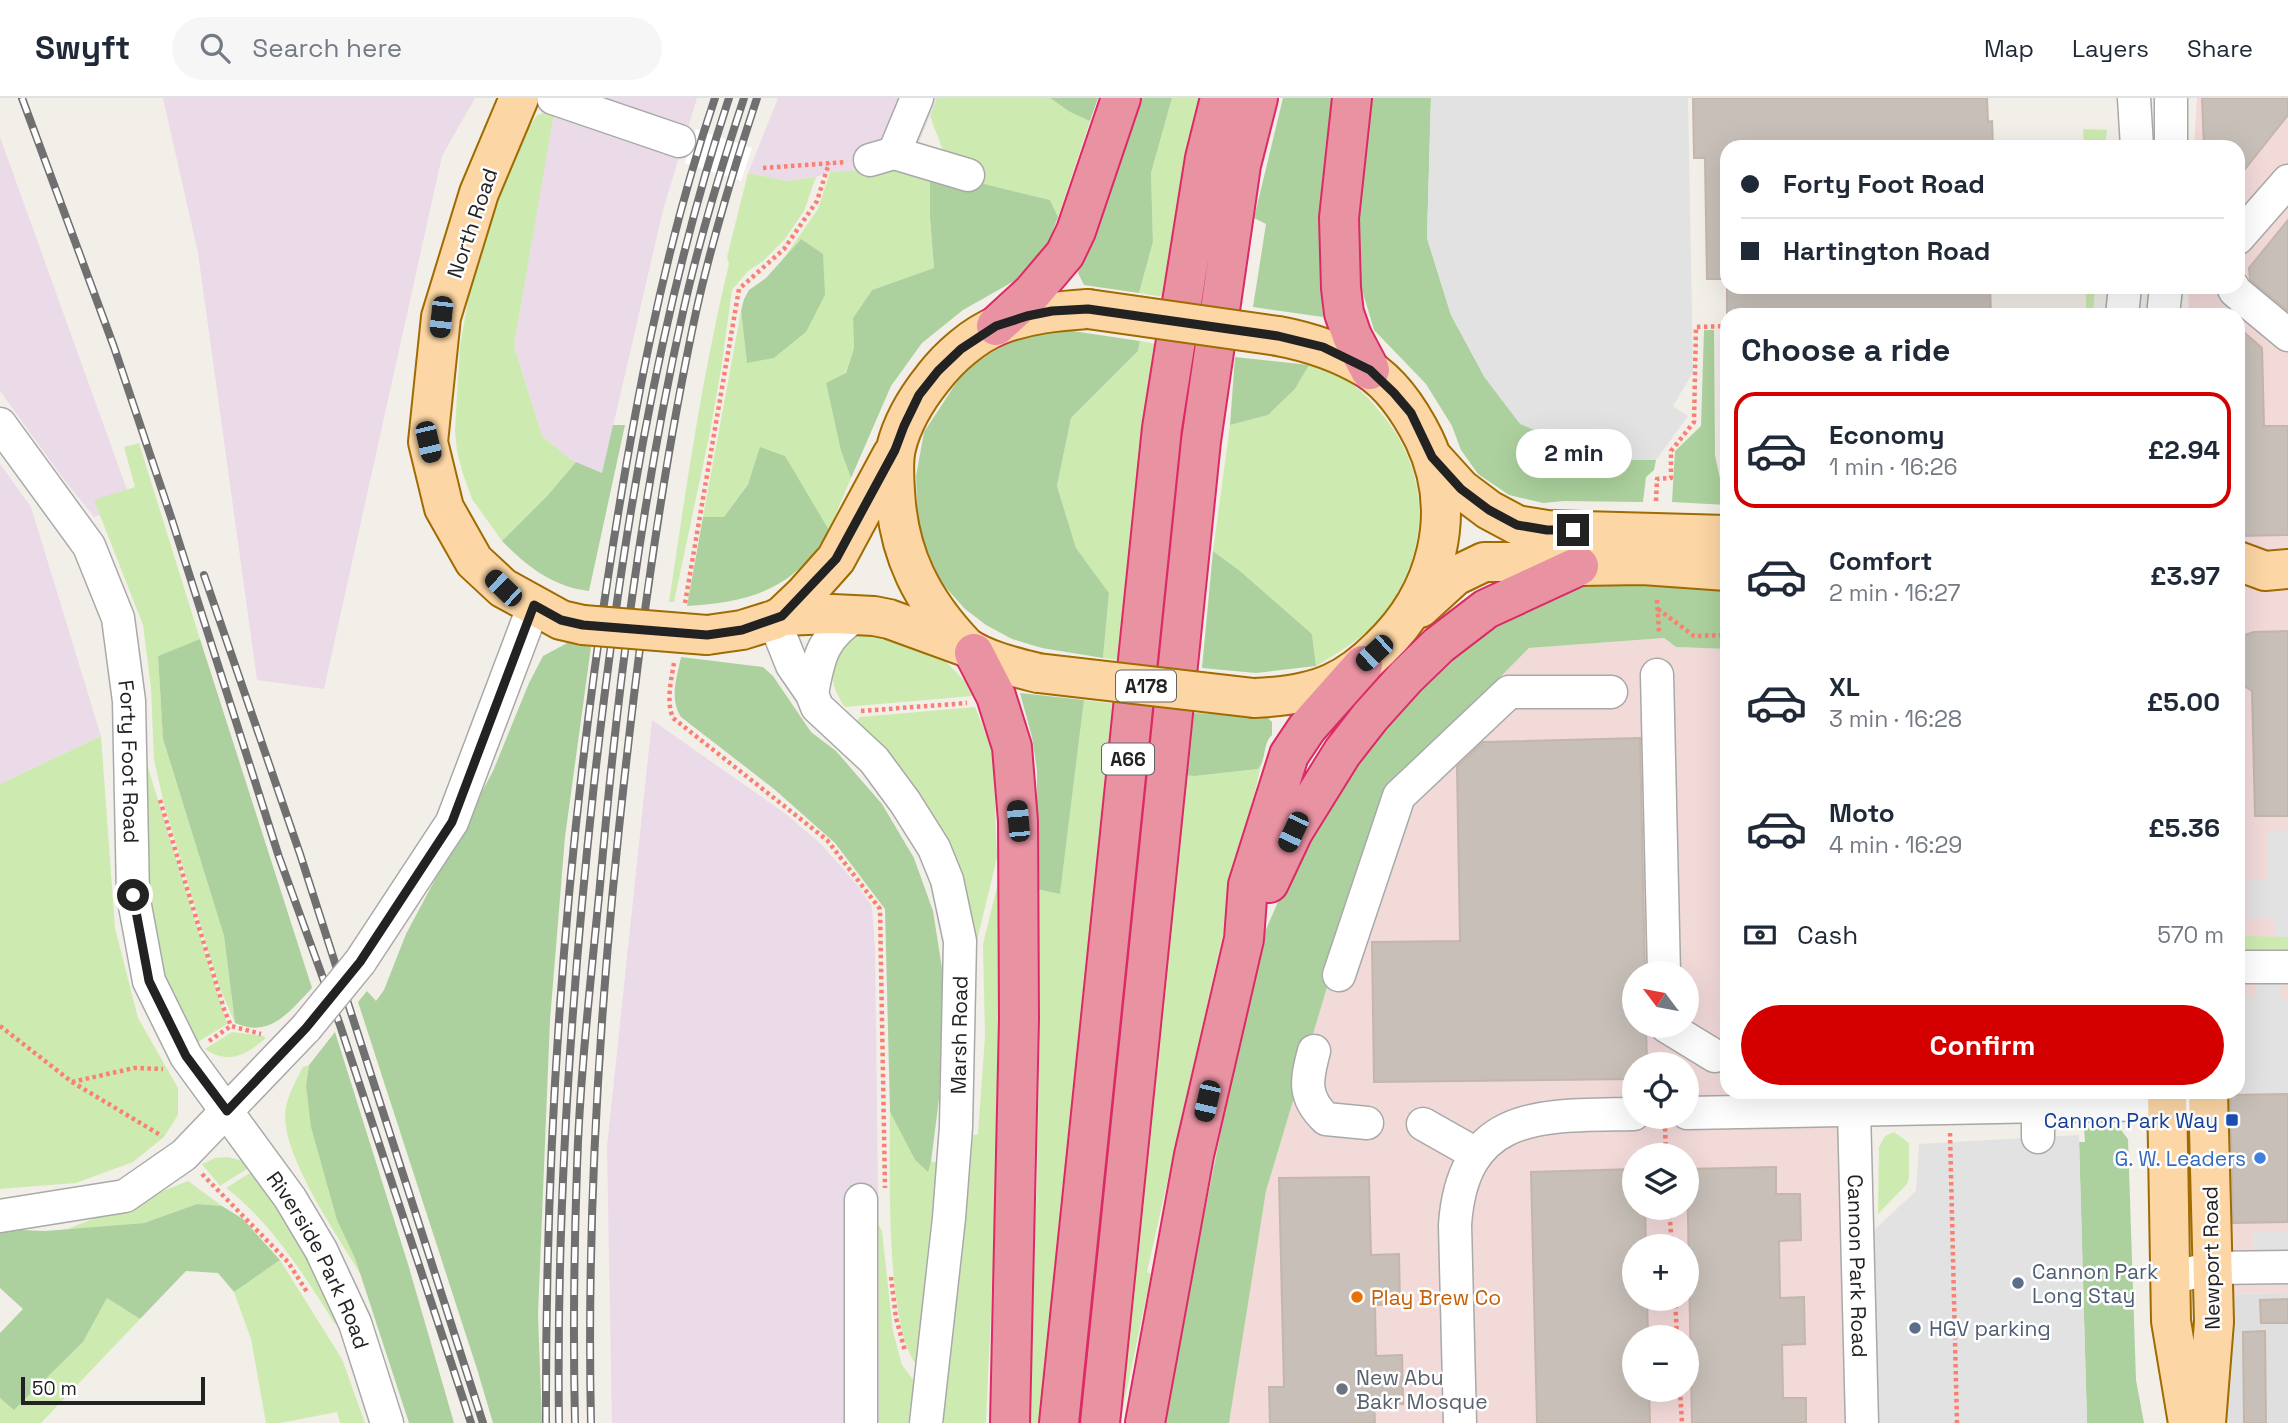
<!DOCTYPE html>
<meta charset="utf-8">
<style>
body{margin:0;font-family:"Space Grotesk",sans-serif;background:#f6f6f7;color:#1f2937;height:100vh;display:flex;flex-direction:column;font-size:26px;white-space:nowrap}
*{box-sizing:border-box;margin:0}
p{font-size:23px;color:#747a83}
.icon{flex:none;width:38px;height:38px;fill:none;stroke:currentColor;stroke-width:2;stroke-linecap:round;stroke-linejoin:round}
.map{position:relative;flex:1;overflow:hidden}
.side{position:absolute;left:1720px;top:210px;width:525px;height:791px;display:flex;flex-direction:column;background:#fff;border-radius:21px;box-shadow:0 7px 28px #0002}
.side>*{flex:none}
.banner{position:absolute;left:1720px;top:42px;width:525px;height:154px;border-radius:21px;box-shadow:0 7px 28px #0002;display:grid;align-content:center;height:154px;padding:0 21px;background:#fff}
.needle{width:46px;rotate:302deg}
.controls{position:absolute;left:1622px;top:863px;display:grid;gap:14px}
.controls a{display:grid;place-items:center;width:77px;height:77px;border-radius:50%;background:#fff;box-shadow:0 7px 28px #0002;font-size:35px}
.scale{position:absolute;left:21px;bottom:18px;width:184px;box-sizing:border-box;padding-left:7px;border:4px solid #222;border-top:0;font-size:19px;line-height:24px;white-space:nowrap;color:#222;-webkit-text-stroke:5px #fff;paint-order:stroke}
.end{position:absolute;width:32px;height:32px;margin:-16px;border:9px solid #222;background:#fff;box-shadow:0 0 0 4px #fff}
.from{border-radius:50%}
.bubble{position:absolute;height:49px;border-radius:24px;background:#fff;box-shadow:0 7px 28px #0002;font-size:23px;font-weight:600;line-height:49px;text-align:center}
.car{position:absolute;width:21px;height:42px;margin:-21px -10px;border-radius:9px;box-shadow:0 0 5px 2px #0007;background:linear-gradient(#222 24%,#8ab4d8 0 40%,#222 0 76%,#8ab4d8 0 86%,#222 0)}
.banner b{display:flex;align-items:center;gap:24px;height:66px;font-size:26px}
.banner b+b{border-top:2px solid #e0e1e3}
.banner i{width:18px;height:18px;background:#1f2937}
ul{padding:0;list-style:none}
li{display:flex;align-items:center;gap:21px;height:116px;margin:0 14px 10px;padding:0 7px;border:4px solid transparent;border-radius:21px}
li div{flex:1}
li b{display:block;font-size:26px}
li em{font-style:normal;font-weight:600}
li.selected{border-color:#d40000}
li>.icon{width:63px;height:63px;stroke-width:1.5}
h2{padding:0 21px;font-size:32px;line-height:84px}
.pay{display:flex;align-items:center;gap:18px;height:77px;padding:0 21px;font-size:26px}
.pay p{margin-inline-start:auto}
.cta{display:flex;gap:14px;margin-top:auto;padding:14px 21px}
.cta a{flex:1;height:80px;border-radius:42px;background:#d40000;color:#fff;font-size:28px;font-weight:600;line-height:80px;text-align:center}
header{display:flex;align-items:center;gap:42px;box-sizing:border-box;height:98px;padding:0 35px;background:#fff;border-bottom:2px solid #e0e1e3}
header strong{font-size:33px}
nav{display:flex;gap:38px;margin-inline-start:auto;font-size:24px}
.search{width:490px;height:63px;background:#f6f6f7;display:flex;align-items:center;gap:18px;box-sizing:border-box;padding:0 24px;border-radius:38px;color:#747a83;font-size:26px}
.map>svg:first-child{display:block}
</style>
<header>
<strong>Swyft</strong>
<div class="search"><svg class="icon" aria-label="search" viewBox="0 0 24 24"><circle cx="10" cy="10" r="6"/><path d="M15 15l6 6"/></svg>Search here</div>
<nav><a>Map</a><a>Layers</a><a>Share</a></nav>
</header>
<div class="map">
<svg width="2288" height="1325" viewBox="0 0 2288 1325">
<rect width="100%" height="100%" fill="#f2efe9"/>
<path fill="#e0dfdf" d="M2288 1195V1325H2206L2224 1196Z"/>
<path fill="#f2dad9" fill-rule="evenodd" d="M2197 0H2288V1195L2224 1196 2217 994H2238V217H2189L2188 189H2238V49H2194Z
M1664 540 1676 549 1727 551V994H1941L1866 1002 1878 1325H1229L1266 1093 1385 696 1529 550ZM1634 875H1687V928H1634ZM1634 966H1687V1018H1634ZM1634 1057H1687V1110H1634ZM1634 1148H1687V1200H1634ZM1634 1239H1687V1292H1634Z"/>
<path fill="#ebdbe8" d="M163 0H475L442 58 324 591 257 582 198 155Z
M556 0H697L663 112 602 376 570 361 542 338 514 248Z
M778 0H937L909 69 830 74 816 79 787 83 748 75Z
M0 39 131 403 94 419 65 383 0 293Z
M0 366 31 409 101 638 0 686Z
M652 622 786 716 821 746 856 785 872 808 875 851 878 1092 879 1325H612L607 1049Z"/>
<path fill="#cdebb0" d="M937 0H1050L1070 14 1090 23 1058 119 1050 102 972 83 945 58 930 18Z
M1172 0H1202L1188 63 1163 199 1139 195 1153 144 1151 75Z
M543 15H554L514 248 542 338 570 361 576 364 548 397 502 443 472 401 463 376 457 353 455 332 460 248 471 186 502 87 520 43 537 17Z
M2083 31 2107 32 2105 49H2084Z
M900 69 930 77V120L934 170 872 192 853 220 854 250 845 276 826 285 841 353 851 380 829 432 785 359 761 350 748 385 724 419H703L741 213 747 264 774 260 806 234 801 141 784 160 818 111 830 74Z
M748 75 787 83 816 79 804 113 785 141 763 163 748 173 732 192 721 272 709 339 674 504H669C686 391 702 277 729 166L727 159Z
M2086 189H2095L2093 214H2086Z
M1140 243 1156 246 1117 562 1103 560 1109 495 1076 450 1057 388 1071 320 1138 253Z
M1309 267C1346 276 1363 292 1386 321 1427 375 1430 439 1396 497 1392 503 1389 510 1385 516 1367 537 1340 554 1316 568L1312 536 1240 473 1213 453 1230 327 1268 317 1295 291Z
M139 345 200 541 158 558 163 641 224 838 235 925 219 888 164 706 154 662 151 590 143 527 94 402 135 389 124 349Z
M875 529 934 552 965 583 972 598 845 609C819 574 836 541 875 529Z
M1084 602 1116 606 1040 1325H1020L1037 1094 1040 899 1037 791 1060 795Z
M975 609 993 653 997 759 977 843 959 775 933 717 881 647 855 625 860 619Z
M101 638 115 830 138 920 178 990V1017L164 1039 133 1064 76 1085 0 1091V686Z
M145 660 227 926 198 944C136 865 146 754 145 660Z
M1261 667 1147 1174 1151 1176 1120 1325H1110L1181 677 1195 678 1258 671Z
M1004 760 1000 840 996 1098 986 1325H943L973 1037 978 1036 985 938 983 846Z
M2239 838 2288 839V864L2238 863Z
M232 934 263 938 266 940C246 957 229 967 205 951Z
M309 967 306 987 361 1177C339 1139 277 1052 286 1009 289 995 296 982 303 969Z
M890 1014 915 1062 927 1073 931 1064H937L916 1266C885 1227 890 1068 890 1014Z
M1894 1034 1909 1045V1079L1907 1086 1878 1116 1879 1049 1885 1038Z
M228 1059 243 1063 250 1069 220 1088 202 1066 215 1060Z
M253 1073 301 1145 338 1224 335 1226C304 1177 272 1125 226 1090Z
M188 1083 222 1108 197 1106 144 1125 65 1132Z
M878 1126 882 1133 893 1233 902 1267 914 1283 908 1325H879Z
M280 1162 342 1261 365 1325H340L337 1314 280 1325H266L251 1241 234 1194Z
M107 1200 140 1221 41 1325H0V1300L15 1311 83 1244Z"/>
<path fill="#add19e" d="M1050 0H1098L1090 23 1070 14Z
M1135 0H1172L1151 75 1153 144 1139 195 1084 187 1078 175Z
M1283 0H1334L1321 170 1323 219 1253 209 1266 126 1254 120Z
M1370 0H1431L1427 140 1451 217 1485 280 1606 362H1656L1654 372 1646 379 1643 404 1564 403 1543 405 1509 397 1478 376 1461 352 1452 328 1426 286 1374 232 1360 185 1359 123Z
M930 77 972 83 1050 102 1058 119 1046 150 1016 182 963 212 922 245 891 288 851 380 841 353 826 285 846 275 854 250 853 220 872 192 934 170 930 120Z
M801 141 823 156 825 197 806 234 774 260 747 265 741 213 744 201 749 192 766 180Z
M1059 231 1140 243 1138 253 1071 320 1057 388 1076 450 1109 495 1103 560 1042 550 1012 541 986 527 965 511 940 483 918 430 916 378 924 334 964 273 1006 245Z
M1704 232H1714L1715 357 1720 381 1727 382V407L1672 404 1675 353 1701 328Z
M1235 259 1309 267 1295 291 1268 317 1230 327Z
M613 327H625L589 493C553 489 526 468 502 443L548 397 576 364 602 375Z
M760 349 785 358 829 432C796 491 751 504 687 508L703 419H724L748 386Z
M1213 453 1240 473 1312 536 1316 568 1256 575 1202 570Z
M1610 482 1727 491V551L1676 549 1664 540 1529 550 1385 696 1266 1093 1229 1325H1166L1192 1178 1227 1003 1264 836 1306 739 1348 670 1450 556 1515 513 1564 490Z
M200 541 312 890C290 913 270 941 235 925L224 838 163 641 158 558Z
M571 543 591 549 565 739 550 922 538 1217 542 1325H493L477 1271 358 904 367 893 376 903 384 892 406 836 493 673 529 585 543 558Z
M681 559 763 569 773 578 811 634 836 653 882 706 914 760 933 813 944 883 939 1001 931 1064 928 1074 915 1062 890 1014 885 811 835 745 774 691 681 619C669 600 677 579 681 559Z
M1020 595 1084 602 1060 796 1037 791V672L1032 639Z
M1194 615 1267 619 1272 624V637C1262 646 1267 661 1258 671L1195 678 1181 677 1185 638Z
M335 934 408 1166 454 1325H409L355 1160 337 1122 311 1029 306 987 309 967Z
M2108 1027 2121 1032 2128 1041 2136 1282 2144 1325H2087L2079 1044H2085L2084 1030Z
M197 1106 222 1108 243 1121 280 1162 234 1194 218 1175 186 1173 140 1221 107 1200 83 1244 14 1312 0 1300V1235L23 1211 0 1190V1131L45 1133 144 1125Z"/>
<path fill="#e2e2e2" d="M1431 0H1688L1693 274 1673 308 1688 318 1656 362H1606L1520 326 1485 280 1451 217 1427 140Z
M2288 732V839L2275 838 2274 820 2248 821 2247 782 2268 781 2267 733Z
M2256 863 2288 864V887H2281V901H2288V996L2240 997V898L2256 899Z
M2079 1037 2087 1325H1878L1871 1135 1916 1093 1919 1046Z
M2253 1134H2288V1180H2253Z"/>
<path fill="#fff" d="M696 31 752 50 741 83 685 65Z"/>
<path fill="#c7bfb8" stroke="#c4b6ab" stroke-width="2" d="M1693 0H1987L1988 24 1992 23 1993 49H1727V181H1707L1705 60H1694Z
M2202 0H2288V17L2238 80V49H2204Z
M2288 122V213L2250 182 2249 170Z
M1727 189H1990L1991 217H1727Z
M2238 229 2262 250 2264 328H2288V437L2238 438Z
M2288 533V718H2255L2252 593 2238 584V543L2245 537 2254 534Z
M1640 640 1645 875H1634V928H1646L1647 966H1634V981L1374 984 1372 844 1460 843 1457 669 1483 644Z
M2288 996V1124L2233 1125 2230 997Z
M1776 1069V1096H1800L1801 1142 1779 1143 1780 1200 1804 1199 1805 1246 1782 1247 1783 1300H1806V1325H1692L1687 1071Z
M1634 1071V1110H1645L1646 1148H1634V1200H1647L1648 1239H1634V1292H1649L1650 1325H1537L1531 1074Z
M1369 1079 1371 1157 1399 1156 1400 1206 1375 1207 1376 1258 1402 1257 1403 1306 1374 1307 1375 1325H1270L1269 1289H1284L1279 1080Z
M2288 1201V1225H2261L2260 1202Z
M2265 1233 2266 1325H2244L2243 1234Z"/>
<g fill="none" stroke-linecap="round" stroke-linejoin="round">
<g stroke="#a9a9a9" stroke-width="35">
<g id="minor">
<path d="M553 0 679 43"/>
<path d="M2134 0 2137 49"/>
<path d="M2171 0V49"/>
<path d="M894 55 917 0"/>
<path d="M870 62 894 55 968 77"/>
<path d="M2238 140 2288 83"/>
<path d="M2233 189 2235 193 2288 237"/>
<path d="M2122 217 2125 189"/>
<path d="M2163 217 2166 189"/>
<path id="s1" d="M0 326 89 448 118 520 129 603 133 797 149 883 186 958 290 1100 321 1152 355 1225 387 1325"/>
<path d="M774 522 792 567 812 596 817 609 874 662 905 704 934 750 947 782 960 843 956 1029 949 1120 926 1325"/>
<path d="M1657 577 1664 875"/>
<path d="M812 596C819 556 823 539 858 516"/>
<path d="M360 864 452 724 534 507"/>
<path d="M2238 869H2288"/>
<path d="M1339 877 1399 698 1509 594H1611"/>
<path d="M1666 928 1715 958"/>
<path d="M1314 953C1306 983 1303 999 1326 1021L1367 1025"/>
<path d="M2038 1008V1039"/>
<path id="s2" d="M1854 1012 1862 1325"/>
<path d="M1687 1015 2208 1005"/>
<path d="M1423 1026 1476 1056"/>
<path d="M0 1118 125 1098 184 1057 306 930"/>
<path d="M2171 1180 2212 1170 2288 1169"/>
<path d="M861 1325V1102"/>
<path d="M1460 1325 1455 1127C1463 1010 1544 1018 1634 1016"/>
</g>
</g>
<g stroke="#a06b00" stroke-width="42">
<path id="major" d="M519 0 479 95 441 219 428 344 444 410 474 463 503 490 561 522 583 527
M1432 359 1461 391 1489 412 1517 427 1547 432 1727 437
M2238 463 2265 473 2288 471
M1420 510 1455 478 1484 464H1525L1579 468 1643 467 1727 473
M782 518 833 516 874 518 889 521 966 549C987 563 1014 569 1038 575
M707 537 742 532 774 522 782 518 804 497 836 461 892 357
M966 549C922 503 898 456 895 393 894 379 893 363 896 350 902 325 917 300 933 280 949 259 974 237 999 227 1028 216 1057 213 1088 211
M1254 600C1280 599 1308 596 1332 585 1350 577 1366 564 1380 550 1437 496 1459 415 1424 341 1411 315 1393 287 1368 271 1340 254 1310 244 1278 238
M2167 994 2171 1223 2188 1325
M2206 1325 2214 1224 2208 994"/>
</g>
<g stroke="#dc2a67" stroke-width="42">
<path id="highway" d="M1352 0 1339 120 1341 190 1344 215 1352 238 1370 272
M996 228 1032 195 1065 156 1076 133 1121 0
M974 555 996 598 1012 649 1018 723 1019 921 1010 1325
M1269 785 1293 734 1342 655 1370 619 1406 579 1439 547 1486 511 1579 468
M1059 1325 1162 330 1205 60 1220 0
M1100 1325 1201 343 1241 67 1258 0
M1145 1325 1194 1057 1244 841 1248 787 1289 657 1307 630 1363 567"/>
</g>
<path stroke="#fa8072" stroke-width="4.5" stroke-dasharray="3.5 3.5" stroke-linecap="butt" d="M763 70 846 64
M1656 403 1657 381 1671 380V353L1694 324 1696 229 1727 228
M1657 502 1659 534
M685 505 739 191 784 151 817 103 829 65
M1658 511 1694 538 1727 537
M674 565C671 583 666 603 673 620L827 742 880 811 885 1090
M861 613 967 605
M160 702 224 911 231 928 261 936
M0 928 72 984 162 1038
M209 943 231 928
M72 984 134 970 163 971
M1665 1030 1666 1057
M1950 1035 1957 1325
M202 1076 288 1164 307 1194
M1669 1110 1672 1148
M891 1179 896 1220 905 1253
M1675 1200 1677 1239
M1680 1292 1682 1325"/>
<use href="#minor" stroke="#fff" stroke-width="32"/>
<use href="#major" stroke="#fcd6a4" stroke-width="38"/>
<use href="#highway" stroke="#e892a2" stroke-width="38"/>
<g stroke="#707070" stroke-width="8">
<path id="rail" d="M22 0 114 249 171 419 279 759 340 927 471 1325
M204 477 300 756 483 1325
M546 1325C545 1042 565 759 608 479 633 317 662 156 715 0
M559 1325C556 1112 571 898 594 686 620 454 656 222 729 0
M575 1325C573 1240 574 1154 577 1069 580 975 591 881 600 787 617 595 641 402 683 214 699 142 721 70 744 0
M591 1325C586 1105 601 885 626 666 643 514 664 363 696 214 712 142 734 70 757 0"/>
</g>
<use href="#rail" stroke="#fff" stroke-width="5" stroke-dasharray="16" stroke-linecap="butt"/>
<g stroke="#a9a9a9" stroke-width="35" stroke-linecap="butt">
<path id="minor-bridge" d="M306 930 360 864"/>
</g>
<g stroke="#a06b00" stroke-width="42" stroke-linecap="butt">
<path id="major-bridge" d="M1088 211 1278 238
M583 527 707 537
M1038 575 1254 600"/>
</g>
<use href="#minor-bridge" stroke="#fff" stroke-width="32"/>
<use href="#major-bridge" stroke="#fcd6a4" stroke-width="38"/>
</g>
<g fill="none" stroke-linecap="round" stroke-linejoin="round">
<path stroke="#222" stroke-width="9" d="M133 797 149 883 186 958 227 1013 306 930 360 864 452 724 534 507 561 522 583 527 707 537 742 532 782 518 836 461 895 352 904 328 919 297 938 273 961 251 996 228 1027 218 1052 213 1088 211 1278 238 1323 249 1370 272 1394 295 1411 315 1432 359 1461 391 1489 412 1517 427 1547 432H1573"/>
</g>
<rect fill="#1a4fb4" stroke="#fff" stroke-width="2.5" x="2225" y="1015" width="14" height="14" rx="3.5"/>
<circle fill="#3f7fe0" stroke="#fff" stroke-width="2.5" cx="2260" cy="1060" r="7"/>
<g fill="#5c6f8a" stroke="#fff" stroke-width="2.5">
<circle cx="2018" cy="1185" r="7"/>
<circle cx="1915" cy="1230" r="7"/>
</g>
<circle fill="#e8710a" stroke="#fff" stroke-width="2.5" cx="1357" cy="1199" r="7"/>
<circle fill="#6b7280" stroke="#fff" stroke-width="2.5" cx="1342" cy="1291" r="7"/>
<g text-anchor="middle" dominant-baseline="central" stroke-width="5" stroke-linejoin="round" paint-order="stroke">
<g fill="#fff" stroke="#646464" stroke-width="2">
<rect x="1116" y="572.5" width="60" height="31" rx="5"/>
<rect x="1102" y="645.5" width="52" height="31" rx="5"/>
</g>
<g font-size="19" font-weight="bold" fill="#222">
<text x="1146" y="588">A178</text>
<text x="1128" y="661">A66</text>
</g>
<g font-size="21" fill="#222" stroke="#fff">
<text transform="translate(472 125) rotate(-71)">North Road</text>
<text stroke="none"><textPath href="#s1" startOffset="373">Forty Foot Road</textPath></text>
<text transform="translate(959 937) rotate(-89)">Marsh Road</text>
<text transform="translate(2211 1160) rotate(-91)">Newport Road</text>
<text stroke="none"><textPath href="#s1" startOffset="922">Riverside Park Road</textPath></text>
<text stroke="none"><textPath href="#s2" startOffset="156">Cannon Park Road</textPath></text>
</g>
<g font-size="21" fill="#164399" stroke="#fff" text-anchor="end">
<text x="2218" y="1022">Cannon Park Way</text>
</g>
<g font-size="21" fill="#366cbe" stroke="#fff" text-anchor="end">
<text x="2246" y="1060">G. W. Leaders</text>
</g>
<g font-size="21" fill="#4e5e75" stroke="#fff" text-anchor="start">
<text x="2032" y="1173">Cannon Park<tspan x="2032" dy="24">Long Stay</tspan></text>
<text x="1929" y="1230">HGV parking</text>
</g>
<g font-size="21" fill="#c56008" stroke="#fff" text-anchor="start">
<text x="1371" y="1199">Play Brew Co</text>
</g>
<g font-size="21" fill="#5b616d" stroke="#fff" text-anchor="start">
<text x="1356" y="1279">New Abu<tspan x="1356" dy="24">Bakr Mosque</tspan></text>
</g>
</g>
</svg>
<div class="controls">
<a><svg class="needle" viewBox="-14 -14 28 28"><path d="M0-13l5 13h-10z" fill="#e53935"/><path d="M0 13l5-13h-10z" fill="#747a83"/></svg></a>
<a><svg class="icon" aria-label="locate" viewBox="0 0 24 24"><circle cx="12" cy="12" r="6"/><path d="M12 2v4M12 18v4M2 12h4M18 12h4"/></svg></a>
<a><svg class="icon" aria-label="layers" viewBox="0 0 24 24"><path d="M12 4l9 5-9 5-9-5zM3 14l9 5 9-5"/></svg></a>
<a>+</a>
<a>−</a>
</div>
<div class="scale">50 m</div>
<i class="end from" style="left:133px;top:797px"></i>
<i class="end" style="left:1573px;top:432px"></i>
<div class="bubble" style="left:1516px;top:331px;width:116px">2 min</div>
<i class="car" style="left:441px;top:219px;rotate:186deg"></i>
<i class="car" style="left:428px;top:344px;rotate:167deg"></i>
<i class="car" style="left:503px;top:490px;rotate:314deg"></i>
<i class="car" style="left:1374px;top:555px;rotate:227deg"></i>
<i class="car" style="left:1018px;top:723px;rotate:355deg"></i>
<i class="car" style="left:1293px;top:734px;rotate:205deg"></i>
<i class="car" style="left:1207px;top:1003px;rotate:193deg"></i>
<div class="banner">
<b><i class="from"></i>Forty Foot Road</b>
<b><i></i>Hartington Road</b>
</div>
<section class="side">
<h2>Choose a ride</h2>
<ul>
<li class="selected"><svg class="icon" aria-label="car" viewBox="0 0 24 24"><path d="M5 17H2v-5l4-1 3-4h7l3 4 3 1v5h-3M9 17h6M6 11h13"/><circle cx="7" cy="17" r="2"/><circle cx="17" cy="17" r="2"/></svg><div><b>Economy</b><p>1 min · 16:26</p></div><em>£2.94</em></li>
<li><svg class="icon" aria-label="car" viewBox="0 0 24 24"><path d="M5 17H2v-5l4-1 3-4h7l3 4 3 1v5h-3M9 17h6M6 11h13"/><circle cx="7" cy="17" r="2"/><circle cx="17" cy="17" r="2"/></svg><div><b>Comfort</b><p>2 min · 16:27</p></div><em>£3.97</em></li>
<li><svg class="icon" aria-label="car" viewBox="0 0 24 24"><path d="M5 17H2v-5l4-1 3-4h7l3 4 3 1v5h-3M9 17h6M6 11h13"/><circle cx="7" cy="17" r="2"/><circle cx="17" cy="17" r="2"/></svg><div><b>XL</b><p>3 min · 16:28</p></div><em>£5.00</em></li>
<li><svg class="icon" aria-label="car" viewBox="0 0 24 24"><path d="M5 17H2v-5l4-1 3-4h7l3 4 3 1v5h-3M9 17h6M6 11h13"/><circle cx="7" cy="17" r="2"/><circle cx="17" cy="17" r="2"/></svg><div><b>Moto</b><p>4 min · 16:29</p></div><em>£5.36</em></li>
</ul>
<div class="pay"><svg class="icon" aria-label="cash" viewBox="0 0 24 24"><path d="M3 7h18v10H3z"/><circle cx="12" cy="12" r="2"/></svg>Cash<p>570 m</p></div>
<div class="cta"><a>Confirm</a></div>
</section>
</div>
